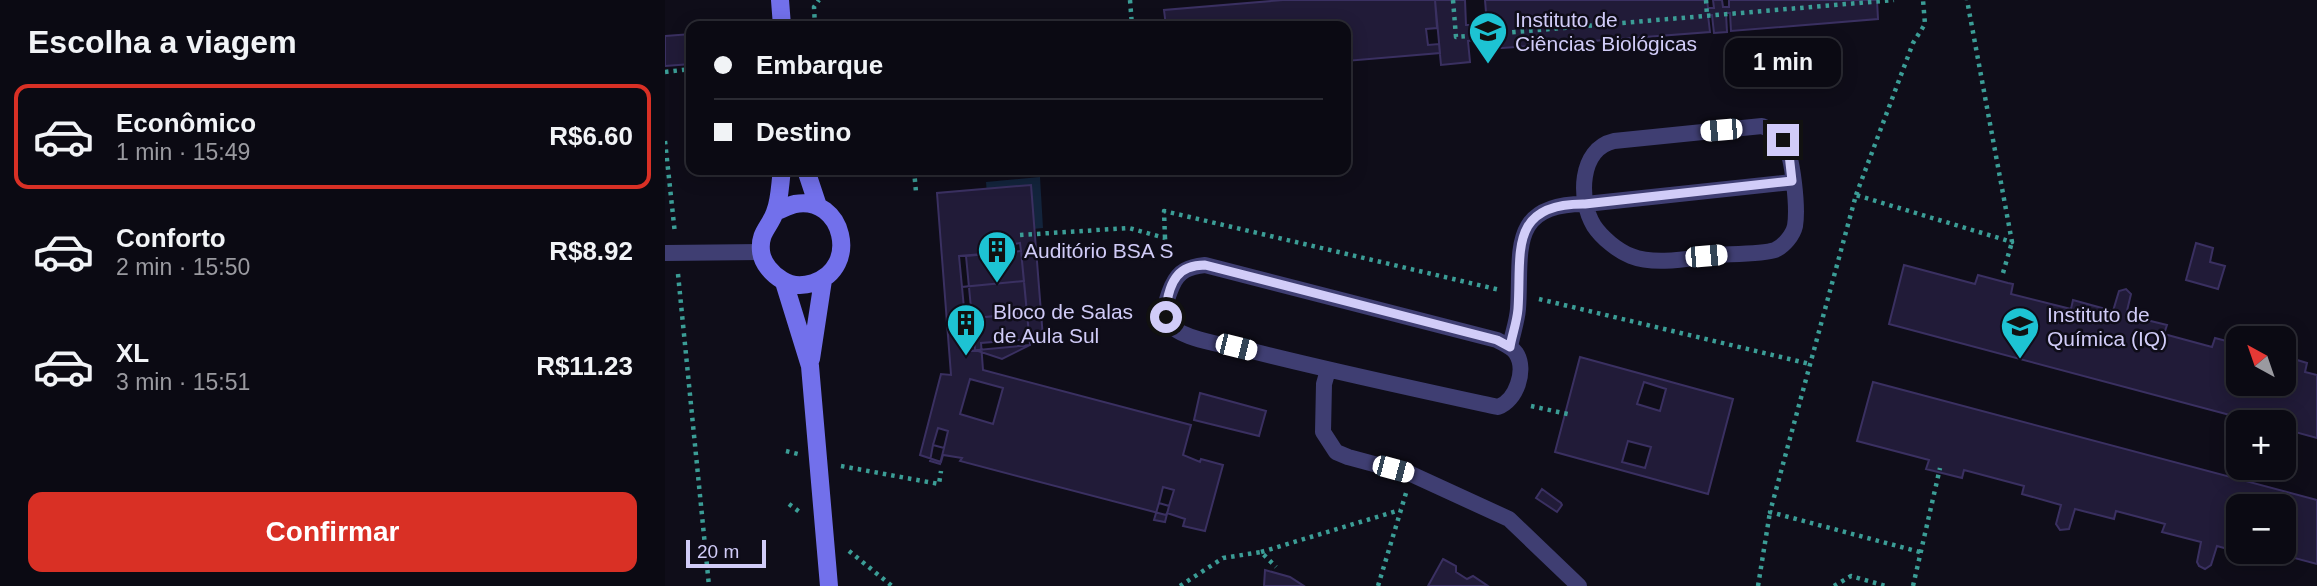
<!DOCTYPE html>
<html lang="pt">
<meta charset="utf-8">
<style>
body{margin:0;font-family:Arial,sans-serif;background:#14131c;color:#f1f3f6;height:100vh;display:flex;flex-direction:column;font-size:26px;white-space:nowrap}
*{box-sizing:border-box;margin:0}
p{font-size:23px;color:#9a9aa0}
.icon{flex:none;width:38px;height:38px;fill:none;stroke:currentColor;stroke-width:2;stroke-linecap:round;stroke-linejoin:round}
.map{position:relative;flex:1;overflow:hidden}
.panel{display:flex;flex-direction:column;background:#0b0a13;width:665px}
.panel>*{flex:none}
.banner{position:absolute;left:21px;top:21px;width:665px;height:154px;border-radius:14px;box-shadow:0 4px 18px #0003,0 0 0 2px #2b2b33;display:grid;align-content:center;height:154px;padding:0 28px;background:#0b0a13}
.needle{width:46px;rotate:320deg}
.tools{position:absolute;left:1561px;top:326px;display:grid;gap:14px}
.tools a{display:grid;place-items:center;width:70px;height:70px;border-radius:14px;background:#0b0a13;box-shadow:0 4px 18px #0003,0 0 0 2px #2b2b33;font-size:35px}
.scale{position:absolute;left:21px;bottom:18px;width:80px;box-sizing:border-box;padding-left:7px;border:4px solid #d1ccf8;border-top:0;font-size:19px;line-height:24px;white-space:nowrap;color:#d1ccf8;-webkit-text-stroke:5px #0f0d19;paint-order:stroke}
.end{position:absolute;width:32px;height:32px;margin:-16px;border:9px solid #d1ccf8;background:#111;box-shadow:0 0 0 4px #111}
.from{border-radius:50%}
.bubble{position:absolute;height:49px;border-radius:14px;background:#0b0a13;box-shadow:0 4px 18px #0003,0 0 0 2px #2b2b33;font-size:23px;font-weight:700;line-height:49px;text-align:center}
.car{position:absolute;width:21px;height:42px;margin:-21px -10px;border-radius:9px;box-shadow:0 0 5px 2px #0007;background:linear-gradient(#fff 24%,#345 0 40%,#fff 0 76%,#345 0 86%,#fff 0)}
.banner b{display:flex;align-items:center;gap:24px;height:66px;font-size:26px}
.banner b+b{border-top:2px solid #2b2b33}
.banner i{width:18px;height:18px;background:#f1f3f6}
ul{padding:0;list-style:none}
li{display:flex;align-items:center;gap:21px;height:105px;margin:0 14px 10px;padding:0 14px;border:4px solid transparent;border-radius:14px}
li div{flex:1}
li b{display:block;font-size:26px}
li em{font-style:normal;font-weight:700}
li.on{border-color:#d93025}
li>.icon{width:63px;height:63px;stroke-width:1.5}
h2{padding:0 28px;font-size:32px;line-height:84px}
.button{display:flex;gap:14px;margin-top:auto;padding:14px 28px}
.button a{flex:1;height:80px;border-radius:14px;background:#d93025;color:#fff;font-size:28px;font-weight:700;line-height:80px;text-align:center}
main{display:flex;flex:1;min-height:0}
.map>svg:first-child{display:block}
</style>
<main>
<section class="panel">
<h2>Escolha a viagem</h2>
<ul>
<li class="on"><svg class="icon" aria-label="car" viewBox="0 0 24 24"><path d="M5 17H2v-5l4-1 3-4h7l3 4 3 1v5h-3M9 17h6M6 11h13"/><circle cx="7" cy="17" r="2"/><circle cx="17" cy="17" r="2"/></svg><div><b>Econômico</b><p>1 min · 15:49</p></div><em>R$6.60</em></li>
<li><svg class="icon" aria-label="car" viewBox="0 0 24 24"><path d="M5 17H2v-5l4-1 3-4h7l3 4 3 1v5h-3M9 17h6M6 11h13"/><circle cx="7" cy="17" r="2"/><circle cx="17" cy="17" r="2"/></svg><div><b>Conforto</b><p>2 min · 15:50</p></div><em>R$8.92</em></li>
<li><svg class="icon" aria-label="car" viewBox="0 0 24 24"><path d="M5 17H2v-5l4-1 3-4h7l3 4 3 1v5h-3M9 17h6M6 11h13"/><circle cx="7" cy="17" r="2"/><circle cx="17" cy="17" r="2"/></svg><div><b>XL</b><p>3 min · 15:51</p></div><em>R$11.23</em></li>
</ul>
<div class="button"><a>Confirmar</a></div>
</section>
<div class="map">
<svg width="1652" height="586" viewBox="0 0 1652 586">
<rect width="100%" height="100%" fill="#0f0d19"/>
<path fill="#13243c" d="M375 177 378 228 325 233 321 182Z"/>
<path fill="#211b38" stroke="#3a3061" stroke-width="2" fill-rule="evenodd" d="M618 0H770L775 53 681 61V26H501L499 10Z
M770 0H800L801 25H811L812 40 803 41 805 62 776 65 774 44 763 45 761 29 772 28Z
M820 0H1042L1043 8H1049L1048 0H1057L1058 7H1064V0H1212L1213 19 1066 31 1065 13H1061L1062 32 1049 33 1047 15H1043L1045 32 824 49Z
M26 34V64L0 66V36Z
M366 185 378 338 316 343 318 370 526 425 518 455 535 462 536 459 558 465 540 531 518 526 520 519 502 513 501 515 295 461 297 458 278 455 276 462 255 455 276 374 286 375 272 193Z
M355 243 356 251 345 252 344 245Z
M1531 243 1548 248 1545 262 1560 266 1553 289 1521 280Z
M356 251 365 345 337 359 310 350 301 256Z
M356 251 359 281 297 287 294 256Z
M1239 265 1310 284 1313 275 1343 283 1348 284 1346 294 1406 309 1408 300 1448 311 1454 291 1461 289 1466 294 1461 315 1502 325 1499 334 1547 347 1550 338 1573 344V383H1619V356L1642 363 1640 372 1652 375V438L1619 429V422H1591L1224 324Z
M359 281 362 313 300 319 297 287Z
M362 313 365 345 302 351 300 319Z
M1598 326 1605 328 1606 338H1592L1594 329Z
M915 357 1068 399 1043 494 890 452ZM979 382 1001 389 995 411 972 404ZM963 441 986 447 980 468 957 462Z
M305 379 338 388 328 424 295 414Z
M1208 382 1652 500V564L1603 551H1619V506H1573V551H1592L1591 557 1552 546 1546 565 1540 569 1534 566 1532 562 1536 542 1497 532 1500 524 1451 511 1449 519 1410 509 1404 529 1395 530 1391 524 1396 505 1357 494 1359 486 1299 470 1297 478 1261 469 1264 460 1192 441Z
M535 393 601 411 594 436 529 420Z
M273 428 283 431 279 448 268 445Z
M268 445 279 448 275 464 265 461Z
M498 487 509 490 504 506 494 503Z
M877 489 896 503 897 505 892 512 871 498Z
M494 503 504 506 500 522 489 520Z
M778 559 791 566V572L802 579 808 576 823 586H763Z
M600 570 625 577 639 586H599Z"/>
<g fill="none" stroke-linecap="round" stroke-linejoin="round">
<path stroke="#3b9d96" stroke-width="4.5" stroke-dasharray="3.5 5" stroke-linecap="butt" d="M465 0 467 26
M788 0 791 37 1229 0
M1041 0 1042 16
M150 26 149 7 154 0
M0 72 26 69
M0 141 10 234
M249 170 251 192
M1191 195 1248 43 1260 24 1258 0
M355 235 464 228 500 238 502 258
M500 238 499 211 835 290
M1338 273 1347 242
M13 274 44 586
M874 299 1145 364
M866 406 907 415
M121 451 133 454
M176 466 274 484 276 471
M124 504 136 513
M184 551 227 586
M596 552 735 510
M1255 552 1105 512 1191 195 1347 242 1302 0
M515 586 558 558 596 552 611 567
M713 586 741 493
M1093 586 1105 512
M1169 586 1186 576 1221 586
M1248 586 1275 468"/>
<path stroke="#3f3e72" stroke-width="16" d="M1097 126C1105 129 1114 134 1119 142 1128 157 1133 208 1130 226 1128 235 1119 246 1110 250 1099 254 1065 254 1051 255 1025 258 991 266 966 256 953 251 937 238 929 226 913 200 914 149 949 141Z
M0 253 96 252
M540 265 832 340C839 344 847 347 851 353 862 370 851 401 833 407 750 389 666 371 583 350 565 346 519 340 507 326 496 314 501 300 507 286 514 270 524 267 540 265Z
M845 347C847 335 852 322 853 309 857 253 842 203 921 204L1127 182
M663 370 659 384 658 432 671 452 683 457 746 474 844 519 914 586"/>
<path stroke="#7270eb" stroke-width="18" d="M115 0 117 26
M141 170 153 206
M110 212C116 210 124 205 130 204 178 195 196 268 148 283 138 286 126 286 117 280 107 274 97 263 96 251 94 232 105 227 110 212 115 200 115 183 117 170
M119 282 145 366 164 586
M146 359 158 280"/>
</g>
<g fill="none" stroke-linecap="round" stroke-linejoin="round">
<path stroke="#d1ccf8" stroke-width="9" d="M501 317C501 300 505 275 523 268 528 266 535 265 540 265L832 340 845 347C847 335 852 322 853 309 857 254 842 203 920 204L1127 181 1124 154 1118 140"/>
</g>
<defs>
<g id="university-pin" transform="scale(2.0125)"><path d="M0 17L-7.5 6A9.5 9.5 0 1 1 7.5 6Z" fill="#1dc3d3" stroke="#0f0d19"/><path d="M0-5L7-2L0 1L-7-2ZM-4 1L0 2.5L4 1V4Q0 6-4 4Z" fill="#111"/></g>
<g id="building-pin" transform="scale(2.0125)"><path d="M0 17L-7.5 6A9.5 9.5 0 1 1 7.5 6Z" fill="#1dc3d3" stroke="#0f0d19"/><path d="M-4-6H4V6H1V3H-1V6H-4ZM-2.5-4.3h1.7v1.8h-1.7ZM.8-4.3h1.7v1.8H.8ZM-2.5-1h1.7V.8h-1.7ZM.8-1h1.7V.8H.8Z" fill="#111"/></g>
</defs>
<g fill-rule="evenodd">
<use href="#university-pin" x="823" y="31"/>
<use href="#building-pin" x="332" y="250"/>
<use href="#building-pin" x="301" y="323"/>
<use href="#university-pin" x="1355" y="326"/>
</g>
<g text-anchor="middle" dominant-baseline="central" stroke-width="5" stroke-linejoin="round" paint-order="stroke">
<g font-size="21" fill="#d1ccf8" stroke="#0f0d19" text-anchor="start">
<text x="850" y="19">Instituto de<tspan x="850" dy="24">Ciências Biológicas</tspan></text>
<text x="359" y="250">Auditório BSA S</text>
<text x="328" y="311">Bloco de Salas<tspan x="328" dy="24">de Aula Sul</tspan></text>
<text x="1382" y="314">Instituto de<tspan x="1382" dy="24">Química (IQ)</tspan></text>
</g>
</g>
</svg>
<div class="tools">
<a><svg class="needle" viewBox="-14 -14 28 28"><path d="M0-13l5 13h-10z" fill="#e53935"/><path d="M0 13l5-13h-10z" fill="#9a9aa0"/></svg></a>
<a>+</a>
<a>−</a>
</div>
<div class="scale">20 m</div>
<i class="end from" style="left:501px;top:317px"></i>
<i class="end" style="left:1118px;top:140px"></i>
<div class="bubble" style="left:1060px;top:38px;width:116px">1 min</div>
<i class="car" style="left:1056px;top:130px;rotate:265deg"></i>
<i class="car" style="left:1041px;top:256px;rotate:85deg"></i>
<i class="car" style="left:571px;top:347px;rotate:104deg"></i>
<i class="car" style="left:728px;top:469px;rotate:105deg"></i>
<div class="banner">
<b><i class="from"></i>Embarque</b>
<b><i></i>Destino</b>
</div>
</div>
</main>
